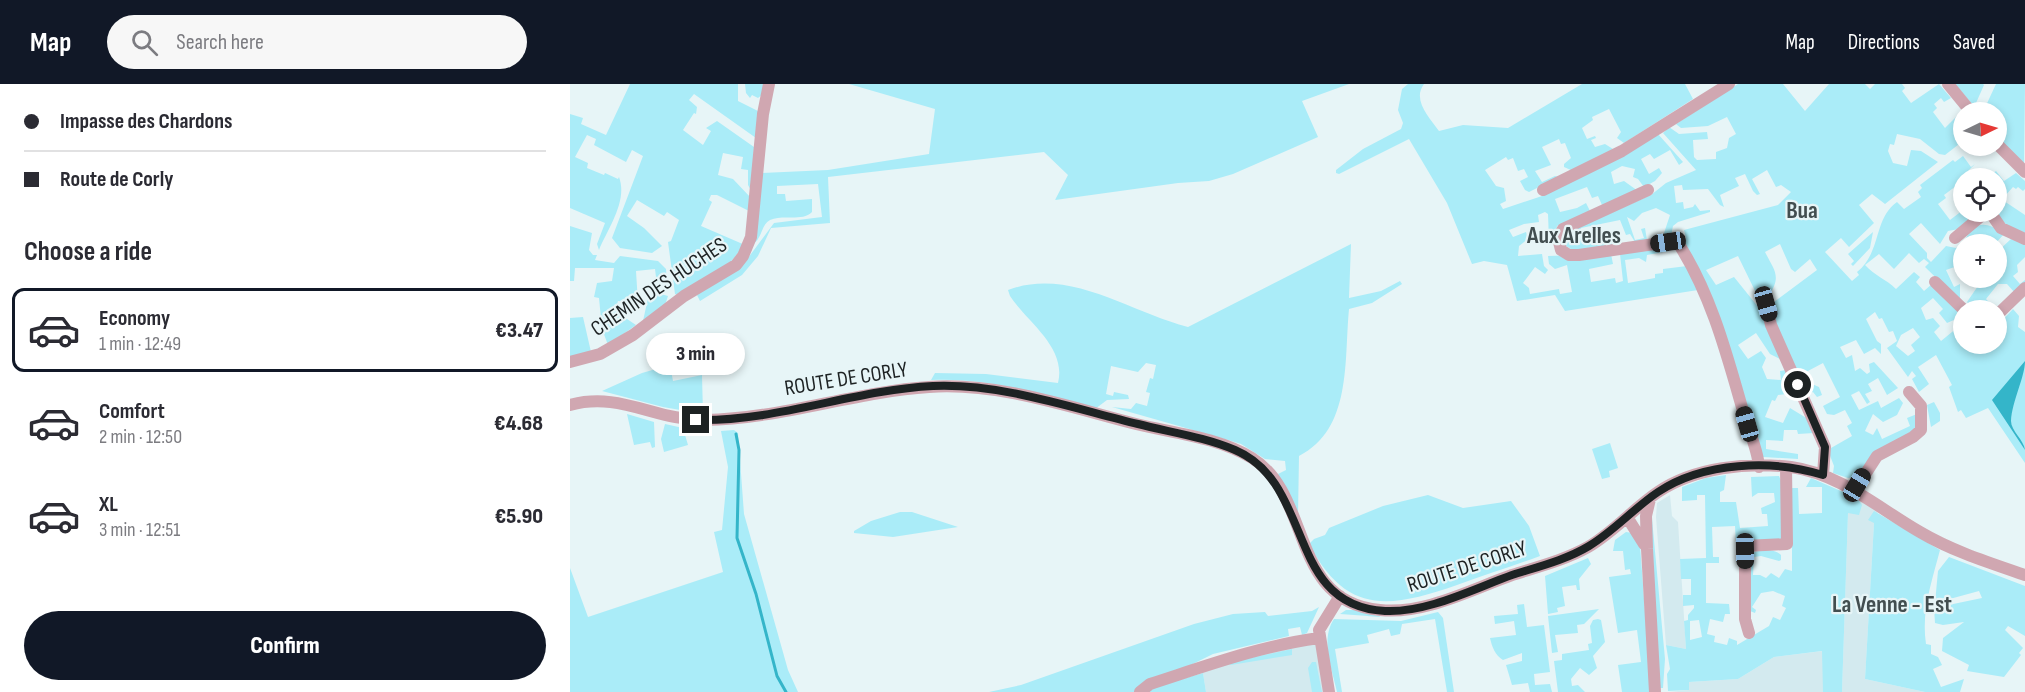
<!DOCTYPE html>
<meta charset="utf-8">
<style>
body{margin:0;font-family:"Sofia Sans Condensed",sans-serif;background:#f7f7f7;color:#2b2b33;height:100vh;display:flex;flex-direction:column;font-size:22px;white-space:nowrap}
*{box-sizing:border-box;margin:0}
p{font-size:20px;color:#7c7c81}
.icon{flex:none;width:33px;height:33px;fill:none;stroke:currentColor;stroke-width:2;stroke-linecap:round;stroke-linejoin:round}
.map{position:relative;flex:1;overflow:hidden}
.side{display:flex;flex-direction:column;background:#fff;width:570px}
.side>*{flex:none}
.guide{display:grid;align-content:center;height:132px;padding:0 24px;background:#fff}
.needle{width:39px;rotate:85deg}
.controls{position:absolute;left:1383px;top:18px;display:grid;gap:12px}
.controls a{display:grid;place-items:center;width:54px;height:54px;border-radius:50%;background:#fff;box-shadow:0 3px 9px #0003;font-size:30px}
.end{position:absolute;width:27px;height:27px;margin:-14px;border:8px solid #1d2223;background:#fff;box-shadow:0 0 0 3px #fff}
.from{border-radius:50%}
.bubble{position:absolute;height:42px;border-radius:21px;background:#fff;box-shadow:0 3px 9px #0003;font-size:20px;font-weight:800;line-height:42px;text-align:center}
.car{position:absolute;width:18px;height:36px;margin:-18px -9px;border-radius:8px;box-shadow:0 0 4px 2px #0007;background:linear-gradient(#222 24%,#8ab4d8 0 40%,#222 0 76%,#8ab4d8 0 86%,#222 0)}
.guide b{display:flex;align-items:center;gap:21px;height:57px;font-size:22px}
.guide b+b{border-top:2px solid #e1e1e2}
.guide i{width:15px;height:15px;background:#2b2b33}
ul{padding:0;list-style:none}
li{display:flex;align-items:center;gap:18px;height:84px;margin:0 12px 9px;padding:0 12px;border:3px solid transparent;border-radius:12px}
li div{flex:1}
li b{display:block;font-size:22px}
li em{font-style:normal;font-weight:800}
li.on{border-color:#111827}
li>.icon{width:54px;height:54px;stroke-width:1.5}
h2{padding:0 24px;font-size:27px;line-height:72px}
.button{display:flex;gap:12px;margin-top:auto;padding:12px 24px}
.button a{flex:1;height:69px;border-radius:36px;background:#111827;color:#fff;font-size:24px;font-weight:800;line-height:69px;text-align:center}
header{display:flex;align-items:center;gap:36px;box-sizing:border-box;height:84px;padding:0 30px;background:#111827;color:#fff}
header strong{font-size:28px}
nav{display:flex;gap:33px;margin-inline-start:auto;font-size:21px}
.search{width:420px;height:54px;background:#f7f7f7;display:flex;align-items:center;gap:15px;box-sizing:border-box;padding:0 21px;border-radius:33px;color:#7c7c81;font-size:22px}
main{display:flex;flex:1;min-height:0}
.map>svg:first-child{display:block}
</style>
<header>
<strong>Map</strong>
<div class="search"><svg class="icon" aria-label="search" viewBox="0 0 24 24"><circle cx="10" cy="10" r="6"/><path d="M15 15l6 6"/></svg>Search here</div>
<nav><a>Map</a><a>Directions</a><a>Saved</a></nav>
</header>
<main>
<section class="side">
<div class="guide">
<b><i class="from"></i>Impasse des Chardons</b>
<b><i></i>Route de Corly</b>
</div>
<h2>Choose a ride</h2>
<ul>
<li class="on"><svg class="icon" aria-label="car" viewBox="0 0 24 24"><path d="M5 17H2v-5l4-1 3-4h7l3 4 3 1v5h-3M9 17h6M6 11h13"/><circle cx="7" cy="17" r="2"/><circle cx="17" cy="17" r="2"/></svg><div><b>Economy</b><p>1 min · 12:49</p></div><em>€3.47</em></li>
<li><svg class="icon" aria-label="car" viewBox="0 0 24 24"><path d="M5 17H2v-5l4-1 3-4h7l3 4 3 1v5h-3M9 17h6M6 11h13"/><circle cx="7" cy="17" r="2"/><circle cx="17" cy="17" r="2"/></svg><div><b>Comfort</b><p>2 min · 12:50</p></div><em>€4.68</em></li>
<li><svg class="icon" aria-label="car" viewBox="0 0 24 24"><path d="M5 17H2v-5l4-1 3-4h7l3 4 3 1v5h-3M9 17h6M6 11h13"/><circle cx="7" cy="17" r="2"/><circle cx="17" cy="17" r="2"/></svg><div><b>XL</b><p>3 min · 12:51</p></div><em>€5.90</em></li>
</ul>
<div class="button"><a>Confirm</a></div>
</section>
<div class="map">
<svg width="1455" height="608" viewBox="0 0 1455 608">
<rect width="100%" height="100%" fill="#e7f5f7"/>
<path fill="#d3eaef" d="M1100 411 1102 432 1108 438 1116 565 1096 561 1086 433 1087 419Z
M1287 414 1308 427 1304 439 1295 595 1355 608H1272L1278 428Z
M749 554 759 608H636L632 583Z
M1253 567V608H1098L1119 606V598L1168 595 1204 573Z"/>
<path fill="#aaecf8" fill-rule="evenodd" d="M60 0H168V17L190 28 186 54 124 10 119 16 127 23 126 30 124 29 113 46 133 61 141 47 136 44 147 37 184 63 182 108 178 101V86L171 85 173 73 153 69 148 91 163 95 181 114V128L147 111H141L139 116 142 118 131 142 175 161 158 181 108 211 105 210 98 158 101 157 109 136 97 128 94 132 67 116 57 132 74 144 92 162 82 169 50 164 42 154 73 72 62 66 56 78 24 61 26 55 17 51 5 73 18 79 17 84 34 91 35 89 48 95 49 93C58 117 38 144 29 166L27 160 35 139 0 124V30L13 34 11 40 36 51Z
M175 0H195L193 10 188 14 182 11 180 14 176 9Z
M279 0H779L732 17 748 53 663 90 639 97 608 99 485 116 498 91 474 68 258 93 260 139 201 144 188 172 172 191 130 217 127 211 178 174 204 139 252 133 248 100 207 102V110H215L216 117 242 115V128C232 138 213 130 200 136 191 141 192 154 184 159L192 89 258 86 359 70 365 25Z
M838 0H854C842 16 859 33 869 47L893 41 938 44 1012 0H1115L1123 15 1054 59 1047 54 1051 48 1039 25 1022 33 1023 36 1012 44 1017 55 1025 52 1026 54 1021 56 1025 63 1035 60 1043 65 1003 87 994 83V80L1001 74 995 59 991 60 989 55 972 63 981 81 965 87 972 98 985 92 989 93 959 108 955 106 950 97 958 93 954 85 948 87 943 74 938 76 936 73 915 86 926 102 934 104 936 117 930 120 933 125 975 111 1088 50 1113 78 1109 81 1100 66 1084 75 1080 70 1071 75 1079 90 1089 84 1092 89 1085 97 1074 103 1068 95 1063 93 1065 85 1052 82 1041 88 1044 100 1054 97 1068 107 1032 121 1028 112 1022 114 1017 103 985 115 990 128 1007 124 1016 119 1020 127 987 142 985 157H979L978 130 975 128 968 131 969 138 954 140 939 146 943 153 956 148 958 155 949 162 948 172 972 170 974 182 978 186 975 190 965 183 953 199 959 204 960 210 989 205 990 210 1002 208 997 181 985 185 979 180 978 172 1041 170 1043 180 1019 185 1021 198 1045 194 1046 199 1053 197 1050 170 1104 161 1107 165 1099 164V167L1077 171 1076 178 1069 174 1055 176 1058 199 1085 194V190L1093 189V185L1117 182 1128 206 995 227 985 211 947 217 937 181 914 177 902 180 877 119 839 55 769 90 766 89V86L793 65 831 45 833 39 828 26 832 5Z
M1168 0H1213L1235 27 1259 0H1295L1300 5 1305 0H1332L1335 4 1332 7 1341 19 1369 0 1381 14 1374 18 1371 14 1364 20 1367 24 1363 28 1375 44 1392 27 1393 29V57L1375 71 1369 70 1350 55 1327 50 1324 61 1320 60 1318 67 1323 79 1337 82 1341 66 1351 67 1368 78 1315 120 1302 110 1289 121 1304 139 1279 163 1271 154 1255 168 1282 197 1289 191 1287 188C1312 168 1303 135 1327 118L1334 125 1351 113 1348 108 1352 104 1350 101 1383 76 1385 78 1393 72 1401 83 1405 80 1398 87 1401 92 1394 94 1393 103 1390 99 1374 111 1376 114 1368 120 1380 136 1393 126 1398 133 1403 132 1389 145 1378 147 1370 160 1351 139 1339 150 1357 169V174L1361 178 1376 162 1386 164 1393 160C1403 138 1414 135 1434 150L1425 160 1412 150 1402 160H1394L1393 180 1376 186 1384 203 1390 200V217L1355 183 1359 179 1354 175 1349 179 1339 169 1324 185 1309 170 1295 181C1305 192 1316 195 1326 205L1344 188 1350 193 1346 198 1354 207 1362 200 1393 232 1377 239 1369 229 1373 225 1363 214 1351 224 1356 236 1363 234 1370 242 1364 248 1371 257 1393 239 1394 260H1426L1427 242 1443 225 1449 232 1448 243 1455 248V379L1418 324 1396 334 1391 326 1388 328 1379 303 1382 301 1366 271 1348 283 1359 300 1349 308 1342 295 1346 292 1342 287 1338 293 1317 264 1327 257 1323 247 1319 248 1312 234 1309 235 1305 228 1296 235 1307 257 1311 260V270L1305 264 1294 270 1286 256 1270 263 1276 274 1282 271 1285 287 1290 284 1297 290 1300 288 1299 280 1304 278 1328 304 1317 311 1308 294 1298 300 1302 307 1295 310 1300 318 1297 320 1289 307 1281 311 1289 326 1308 317 1311 324 1329 314 1333 319 1327 331 1313 338 1303 330 1295 347 1303 351 1307 344 1312 355 1340 342 1337 334 1347 330 1345 345 1285 393 1278 394 1263 389 1264 382 1259 369 1261 364 1282 352 1277 342 1282 339 1275 326 1264 331 1257 330 1253 322 1270 313 1253 279 1236 288 1242 300 1249 303 1252 311 1247 313 1243 308 1238 310 1202 232 1204 218 1247 186 1240 175 1225 188 1221 185 1210 160 1195 168C1204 186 1212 192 1199 211L1188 213 1168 172 1136 186 1146 201 1164 193 1189 224 1212 276 1200 270 1186 249 1168 261 1178 275 1191 267 1196 274 1192 283 1197 295 1211 296 1210 287 1216 286 1227 309 1208 311 1205 317 1202 316 1195 333 1213 339 1220 324 1238 335 1244 349 1228 350 1227 346H1214L1213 357 1196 356V365L1228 370V375L1193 373 1129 187 1113 155 1116 154 1114 146 1208 121 1221 108 1211 101 1206 103 1197 86 1182 95 1190 110 1187 111 1183 107 1175 90 1165 94 1169 102 1150 111 1154 123 1150 121 1138 105 1113 106 1112 101 1104 102 1106 119 1113 118 1114 125 1123 123 1125 120 1130 127 1140 126V128L1108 138 1103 142 1101 152H1093L1100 131 1086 124 1072 129 1064 137 1057 133 1065 156 1074 154 1071 145 1075 144 1077 156 1065 158 1060 150 1056 151 1050 136 1011 144 1013 155 1030 152 1031 156 1042 155 1043 162 1006 168 996 162V149L1081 111 1096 99 1126 86 1093 49 1099 43 1109 50 1137 48 1138 55 1123 56 1124 73 1127 76 1146 75V68L1157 64 1159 54 1166 50 1157 33 1138 42 1111 44 1106 40ZM1343 244 1350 253 1341 261 1345 267 1338 272 1326 262 1331 251Z
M1385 0H1413L1414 1 1406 19 1402 20Z
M1426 0H1455L1454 82 1427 52 1426 28H1413Z
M1426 87 1434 97 1446 89 1455 97V105L1453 107 1448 103 1446 105 1443 103 1434 113V107H1427L1426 94H1416Z
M1434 117 1455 131V150C1442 145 1428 139 1427 123H1433Z
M0 142 22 149 19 166 23 171H27L25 176 44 179 50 172 88 177 96 185 97 199 86 193 85 185 66 187 68 219 48 217 45 227 66 241 38 261 32 245 29 214 24 213 27 199 42 197 44 184H5L4 197H0Z
M1303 148 1300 164 1283 182 1281 180 1284 177 1278 170Z
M1441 155 1455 159V173L1447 181 1448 188 1443 192 1450 200 1455 196V199L1445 209 1437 200H1428L1416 215 1426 226H1405L1397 218 1410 199 1407 194H1426L1427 168Z
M781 160 779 214 811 207 830 197 832 200 802 219 779 225C774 277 782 345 729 372L728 432 708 390 716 386 715 377 695 375 671 360 658 356 542 323 561 325 566 319 577 322 580 309 576 308 580 294 583 295 586 281 576 279 568 288 541 282 536 310 543 312 544 308 558 311 559 315 537 316 525 325C470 310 418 293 361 296L365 289 416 290 488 299C497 263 457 238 440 212L438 206C500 183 559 228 618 243Z
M91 210 98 212 95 221 73 237 78 214Z
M13 233 21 268 0 274V234Z
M100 281 103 297 132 291 133 330 93 323 32 307 72 289Z
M1364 318 1370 329V337L1361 343 1357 321Z
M57 330 84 338 85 363 82 364 80 358 64 361Z
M95 340 113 344 118 361 94 368 91 355Z
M164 346 168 349 174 430 218 586 228 608H0V484L18 533 153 488 144 448 152 446 158 383 151 347Z
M1040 359 1048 384 1039 387 1040 393 1032 395 1022 365Z
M1156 391 1154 406 1150 408V418H1166L1170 444 1198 442 1197 430H1192L1191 424 1205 418 1204 409H1188L1182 413 1181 393 1209 392 1212 399V456L1170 458V465L1166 460 1165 442 1142 443 1143 473H1149V479H1136V519L1159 520 1160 530H1155L1153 538 1140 535 1137 550 1145 552 1144 558 1157 561 1159 554 1167 557V561L1199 542 1203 533 1210 536 1216 524 1212 522 1215 512 1203 507 1191 509 1182 523 1186 526 1185 529 1180 527V471C1187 465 1204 464 1211 471V476L1209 477 1191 472 1184 473 1183 491H1190L1196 494 1201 489 1209 494 1215 485 1222 487V404H1228L1229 430 1252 429V403H1236L1241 394 1287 414 1292 421 1289 431 1278 429 1272 608H1253L1252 567 1204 573 1168 595 1119 598V606L1098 607 1097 590 1100 585 1096 561 1116 565 1114 537 1118 536V531L1124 524V521L1113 522V511H1121V495H1111L1110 475 1136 474 1135 411H1127V416L1112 417V403L1136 394ZM1129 536 1132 553 1120 556V537Z
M858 411 893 424 941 417 959 442 970 472C943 482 915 491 887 501 820 524 777 532 739 460L744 455 755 451 759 444 813 422Z
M1304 427 1370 466C1362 497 1351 527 1356 560L1361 561V570L1368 573 1372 581 1363 585 1371 603 1394 595 1390 608H1355L1295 595 1304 439 1298 436Z
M330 428H342L388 443 323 453 284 449V447L301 437Z
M1079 435H1082L1095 575 1093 604H1090Z
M1056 448 1062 449 1070 461 1081 608H1052L1048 581 1071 578 1067 546 1048 549 1039 493 1061 490 1060 485 1055 486 1053 467H1043L1045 456Z
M1379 473 1455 502V552L1438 542 1435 546 1453 564 1449 569 1451 571 1434 593 1397 587 1399 581 1372 567 1373 554 1394 538 1373 541 1365 539 1364 524 1412 514 1409 507 1365 519 1368 487Z
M1018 474 1021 480 1009 495 1010 506H1007L1006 501 992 503 995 522 987 524 988 528 978 530 975 492Z
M954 520 957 543 974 541 980 588 964 590 965 601 980 600 982 608H960L958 599 942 601 936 581 952 577V569L933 576C925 571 922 563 920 554L946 551 944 537 925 540 924 532 948 530 947 521Z
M749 523 737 549 732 551 730 543 718 545 719 552 643 570 566 608H419L451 601 624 540 663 530 695 528 698 532 742 527Z
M1029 525 1014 540 1007 541 1008 549 985 551 988 568 982 569 978 532Z
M776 526H786L812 533 770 530Z
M868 528 873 534 884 608H877L865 535 832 540 830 550 821 552 819 545 797 551 799 559 765 565 772 608H767C762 585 750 556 764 535L831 537Z
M1028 535 1031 536 1035 558 1023 572 1027 584 1019 591 1010 584 1001 595 1002 602 1008 601 1015 608H988L984 577 992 576V570L1019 566 1018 560 1022 559 1020 542 1023 536Z
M722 565V571L661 581 657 579Z
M742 578H746L752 608H742L738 584Z
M633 589 636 608H576L581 604Z"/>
<path fill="#34b5c9" d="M1455 277C1455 293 1442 317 1441 337 1441 347 1454 356 1455 366L1422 316Z"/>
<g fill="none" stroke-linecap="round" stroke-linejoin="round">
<path stroke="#34b5c9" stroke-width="3" d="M166 350 169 366 167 454 186 510 207 592 216 608"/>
<path stroke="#d0a7b1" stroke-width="12" d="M1378 0 1401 28
M1426 59 1455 88
M973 106 1052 67 1159 0
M1078 106 993 145 988 154 991 166 999 171H1009L1098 158 1108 159C1142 211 1158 275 1175 334 1180 349 1188 367 1189 383
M1420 128 1431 144 1455 155
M1385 154 1416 128
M1365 198 1394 226
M1196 220 1201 241 1255 363 1253 391
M1426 232 1455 204
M0 278 30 270 63 251 114 212 166 181 173 172 181 153 193 30 199 0
M0 321C50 307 86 337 135 336 210 335 284 308 359 303 428 298 499 323 566 340 603 349 648 353 682 374 743 412 719 518 810 526 854 531 902 505 942 491 967 483 995 476 1018 463 1044 448 1064 424 1088 408 1125 383 1178 378 1221 383 1271 390 1308 424 1350 448 1382 467 1420 479 1455 491
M1285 406 1307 372 1343 353 1351 346V322L1339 308
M1080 415 1076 432 1077 465 1085 608
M1057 433 1074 460
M1179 549 1175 535V462L1217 460 1216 383
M570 608 580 600C636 582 690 562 749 554
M759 608 749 546 770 512"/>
</g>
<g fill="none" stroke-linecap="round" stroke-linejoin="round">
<path stroke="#1d2223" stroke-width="8" d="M126 336C206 338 283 306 363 302 431 299 502 324 568 340 599 348 635 353 665 366 745 400 715 522 815 527 857 529 903 505 942 491 967 483 996 476 1019 462 1044 447 1064 424 1088 408 1133 378 1202 375 1253 391L1255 363 1228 301"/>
</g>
<g text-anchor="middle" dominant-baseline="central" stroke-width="4.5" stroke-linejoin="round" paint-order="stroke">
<g font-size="22" fill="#1d2223" stroke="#e7f5f7">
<text transform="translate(89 203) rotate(-34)">CHEMIN DES HUCHES</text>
<text transform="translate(276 295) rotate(-9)">ROUTE DE CORLY</text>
<text transform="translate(897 483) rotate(-18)">ROUTE DE CORLY</text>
</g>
<g font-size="24" font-weight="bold" fill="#424e50" stroke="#e7f5f7">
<text x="1232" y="126">Bua</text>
<text x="1004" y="151">Aux Arelles</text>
<text x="1322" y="520">La Venne - Est</text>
</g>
</g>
</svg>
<div class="controls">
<a><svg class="needle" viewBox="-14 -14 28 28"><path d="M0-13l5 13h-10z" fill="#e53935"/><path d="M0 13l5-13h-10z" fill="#7c7c81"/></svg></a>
<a><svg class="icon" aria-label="locate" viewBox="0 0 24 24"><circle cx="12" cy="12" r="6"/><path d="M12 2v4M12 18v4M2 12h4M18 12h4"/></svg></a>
<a>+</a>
<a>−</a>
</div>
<i class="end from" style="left:1228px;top:301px"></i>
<i class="end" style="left:126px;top:336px"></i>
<div class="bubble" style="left:76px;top:249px;width:99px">3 min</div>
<i class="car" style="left:1098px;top:158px;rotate:262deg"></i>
<i class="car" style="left:1196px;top:220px;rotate:164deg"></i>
<i class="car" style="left:1177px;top:340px;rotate:344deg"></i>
<i class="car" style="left:1287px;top:401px;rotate:31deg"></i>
<i class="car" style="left:1175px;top:467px;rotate:179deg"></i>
</div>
</main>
